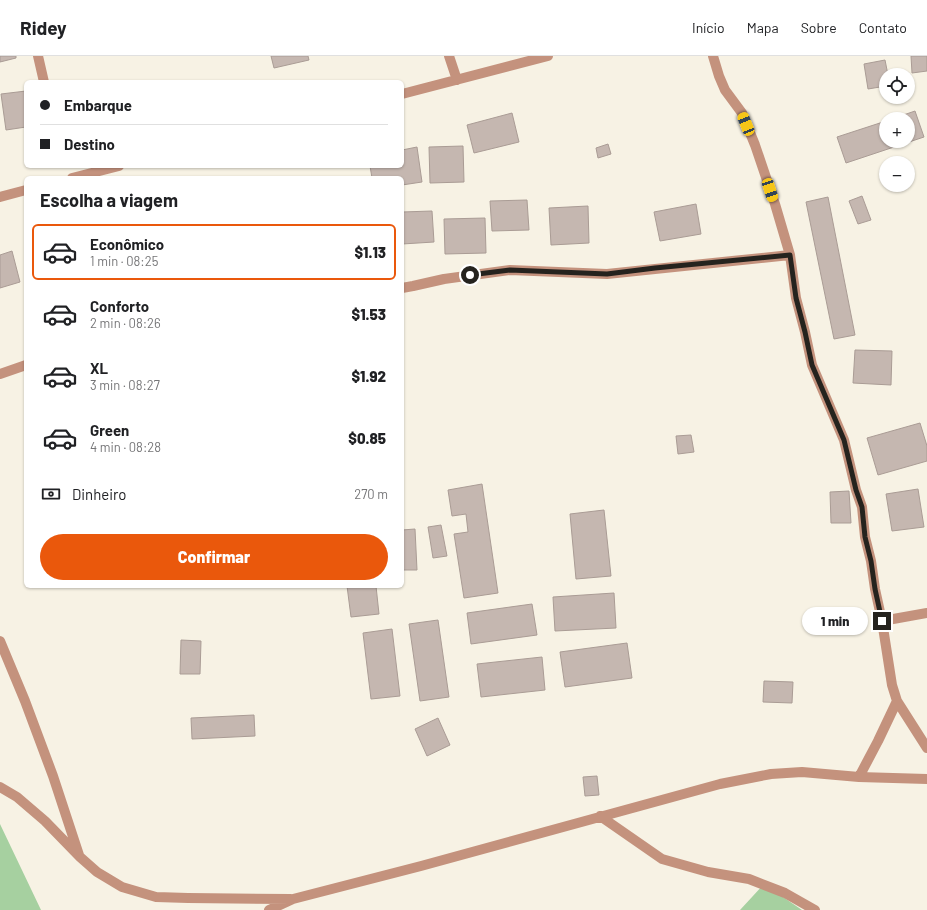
<!DOCTYPE html>
<html lang="pt">
<meta charset="utf-8">
<style>
body{margin:0;font-family:Barlow,sans-serif;background:#f2f2f2;color:#202124;height:100vh;display:flex;flex-direction:column;font-size:15px;white-space:nowrap}
*{box-sizing:border-box;margin:0}
p{font-size:13px;color:#757577}
.icon{flex:none;width:22px;height:22px;fill:none;stroke:currentColor;stroke-width:2;stroke-linecap:round;stroke-linejoin:round}
.map{position:relative;flex:1;overflow:hidden}
.drawer{position:absolute;left:24px;top:120px;width:380px;height:412px;display:flex;flex-direction:column;background:#fff;border-radius:6px;box-shadow:0 1px 3px #0004}
.drawer>*{flex:none}
.top-card{position:absolute;left:24px;top:24px;width:380px;height:88px;border-radius:6px;box-shadow:0 1px 3px #0004;display:grid;align-content:center;height:88px;padding:0 16px;background:#fff}
.controls{position:absolute;left:879px;top:12px;display:grid;gap:8px}
.controls a{display:grid;place-items:center;width:36px;height:36px;border-radius:50%;background:#fff;box-shadow:0 1px 3px #0004;font-size:20px}
.end{position:absolute;width:18px;height:18px;margin:-9px;border:5px solid #25231e;background:#fff;box-shadow:0 0 0 2px #fff}
.from{border-radius:50%}
.bubble{position:absolute;height:28px;border-radius:14px;background:#fff;box-shadow:0 1px 3px #0004;font-size:13px;font-weight:800;line-height:28px;text-align:center}
.car{position:absolute;width:12px;height:24px;margin:-12px -6px;border-radius:5px;box-shadow:0 0 3px 1px #0007;background:linear-gradient(#f5c518 24%,#345 0 40%,#f5c518 0 76%,#345 0 86%,#f5c518 0)}
.top-card b{display:flex;align-items:center;gap:14px;height:38px;font-size:15px}
.top-card b+b{border-top:1px solid #e0e0e0}
.top-card i{width:10px;height:10px;background:#202124}
ul{padding:0;list-style:none}
li{display:flex;align-items:center;gap:12px;height:56px;margin:0 8px 6px;padding:0 8px;border:2px solid transparent;border-radius:6px}
li div{flex:1}
li b{display:block;font-size:15px}
li em{font-style:normal;font-weight:800}
li.on{border-color:#ea580c}
li>.icon{width:36px;height:36px;stroke-width:1.5}
h2{padding:0 16px;font-size:18px;line-height:48px}
.pay{display:flex;align-items:center;gap:10px;height:44px;padding:0 16px;font-size:15px}
.pay p{margin-inline-start:auto}
.action{display:flex;gap:8px;margin-top:auto;padding:8px 16px}
.action a{flex:1;height:46px;border-radius:24px;background:#ea580c;color:#fff;font-size:16px;font-weight:800;line-height:46px;text-align:center}
header{display:flex;align-items:center;gap:24px;box-sizing:border-box;height:56px;padding:0 20px;background:#fff;border-bottom:1px solid #e0e0e0}
header strong{font-size:19px}
nav{display:flex;gap:22px;margin-inline-start:auto;font-size:14px}
.map>svg:first-child{display:block}
</style>
<header>
<strong>Ridey</strong>
<nav><a>Início</a><a>Mapa</a><a>Sobre</a><a>Contato</a></nav>
</header>
<div class="map">
<svg width="927" height="854" viewBox="0 0 927 854">
<rect width="100%" height="100%" fill="#f7f2e4"/>
<path fill="#a6d0a0" d="M0 768 41 854H0Z
M764 828 802 854H740Z"/>
<path fill="#c5b7b0" stroke="#aa9c95" d="M0 0H16V2L0 6Z
M271 0H308L309 4 274 12Z
M911 0H927V15L912 17Z
M885 4 888 19H886V30L868 33 864 8Z
M26 35V71L6 74 1 38Z
M915 55 924 81 846 107 837 81 886 65V85H908V63H892Z
M512 57 519 86 474 97 467 69Z
M608 88 611 98 598 102 596 92Z
M463 90 464 126 430 127 429 91Z
M417 91 422 126 402 129V122H372L370 110H402V94Z
M862 140 871 164 858 168 849 145Z
M828 141 855 279 834 283 806 146Z
M527 144 529 174 492 175 490 145Z
M696 148 701 178 660 185 654 156Z
M588 150 589 187 551 189 549 152Z
M432 155 434 186 402 188V156Z
M485 162 486 197 445 198 444 163Z
M12 195 20 226 0 232V199Z
M855 294 892 295 891 329 853 327Z
M920 367 927 390V405L878 419 867 382Z
M691 379 694 396 678 398 676 380Z
M482 428 498 537 464 542 454 478 468 476 466 458 452 460 448 434Z
M918 433 924 471 892 475 886 438Z
M849 435 851 467H831L830 436Z
M604 454 611 520 576 523 570 458Z
M441 469 447 500 433 502 428 471Z
M415 473 417 514H402V474Z
M347 530H376L379 558 351 561Z
M614 537 616 572 555 575 553 541Z
M532 548 537 579 471 588 467 557Z
M438 564 449 641 420 645 409 568Z
M392 573 400 640 371 643 363 577Z
M181 584 201 585 200 618H180Z
M627 587 632 622 565 631 560 596Z
M542 601 545 634 481 641 477 608Z
M764 625 793 626 792 647 763 646Z
M254 659 255 680 192 683 191 662Z
M438 662 450 689 427 700 415 673Z
M597 720 599 739 585 740 583 721Z"/>
<g fill="none" stroke-linecap="round" stroke-linejoin="round">
<path stroke="#c4927d" stroke-width="10" d="M38 0 44 26
M449 0 457 24
M713 0 719 20 725 34 742 57 755 89 775 148 790 199 796 242 805 276 812 309 844 384 856 434 862 451 865 481 871 505 875 533 882 565 892 629 897 645 927 692
M402 38 548 0
M72 122 119 110
M0 141 26 134
M402 232 413 230 444 223 510 214 607 218 655 213 790 199
M0 318 26 309
M882 565 927 557
M0 585 25 645 53 720 79 799
M859 721 878 685 897 645
M0 731 17 741 45 765 80 801 97 816 122 831 156 841 188 842 291 843
M600 760 662 803 708 816 749 823 785 837 815 854
M269 854 293 843 421 810 720 728 771 718 802 716 859 721 927 723"/>
</g>
<g fill="none" stroke-linecap="round" stroke-linejoin="round">
<path stroke="#25231e" stroke-width="5" d="M470 219 510 214 607 218 655 212 790 199 796 242 805 276 812 309 844 384 856 434 862 451 865 481 871 505 875 533 882 565"/>
</g>
</svg>
<div class="controls">
<a><svg class="icon" aria-label="locate" viewBox="0 0 24 24"><circle cx="12" cy="12" r="6"/><path d="M12 2v4M12 18v4M2 12h4M18 12h4"/></svg></a>
<a>+</a>
<a>−</a>
</div>
<i class="end from" style="left:470px;top:219px"></i>
<i class="end" style="left:882px;top:565px"></i>
<div class="bubble" style="left:802px;top:551px;width:66px">1 min</div>
<i class="car" style="left:746px;top:68px;rotate:338deg"></i>
<i class="car" style="left:770px;top:134px;rotate:162deg"></i>
<div class="top-card">
<b><i class="from"></i>Embarque</b>
<b><i></i>Destino</b>
</div>
<section class="drawer">
<h2>Escolha a viagem</h2>
<ul>
<li class="on"><svg class="icon" aria-label="car" viewBox="0 0 24 24"><path d="M5 17H2v-5l4-1 3-4h7l3 4 3 1v5h-3M9 17h6M6 11h13"/><circle cx="7" cy="17" r="2"/><circle cx="17" cy="17" r="2"/></svg><div><b>Econômico</b><p>1 min · 08:25</p></div><em>$1.13</em></li>
<li><svg class="icon" aria-label="car" viewBox="0 0 24 24"><path d="M5 17H2v-5l4-1 3-4h7l3 4 3 1v5h-3M9 17h6M6 11h13"/><circle cx="7" cy="17" r="2"/><circle cx="17" cy="17" r="2"/></svg><div><b>Conforto</b><p>2 min · 08:26</p></div><em>$1.53</em></li>
<li><svg class="icon" aria-label="car" viewBox="0 0 24 24"><path d="M5 17H2v-5l4-1 3-4h7l3 4 3 1v5h-3M9 17h6M6 11h13"/><circle cx="7" cy="17" r="2"/><circle cx="17" cy="17" r="2"/></svg><div><b>XL</b><p>3 min · 08:27</p></div><em>$1.92</em></li>
<li><svg class="icon" aria-label="car" viewBox="0 0 24 24"><path d="M5 17H2v-5l4-1 3-4h7l3 4 3 1v5h-3M9 17h6M6 11h13"/><circle cx="7" cy="17" r="2"/><circle cx="17" cy="17" r="2"/></svg><div><b>Green</b><p>4 min · 08:28</p></div><em>$0.85</em></li>
</ul>
<div class="pay"><svg class="icon" aria-label="cash" viewBox="0 0 24 24"><path d="M3 7h18v10H3z"/><circle cx="12" cy="12" r="2"/></svg>Dinheiro<p>270 m</p></div>
<div class="action"><a>Confirmar</a></div>
</section>
</div>
